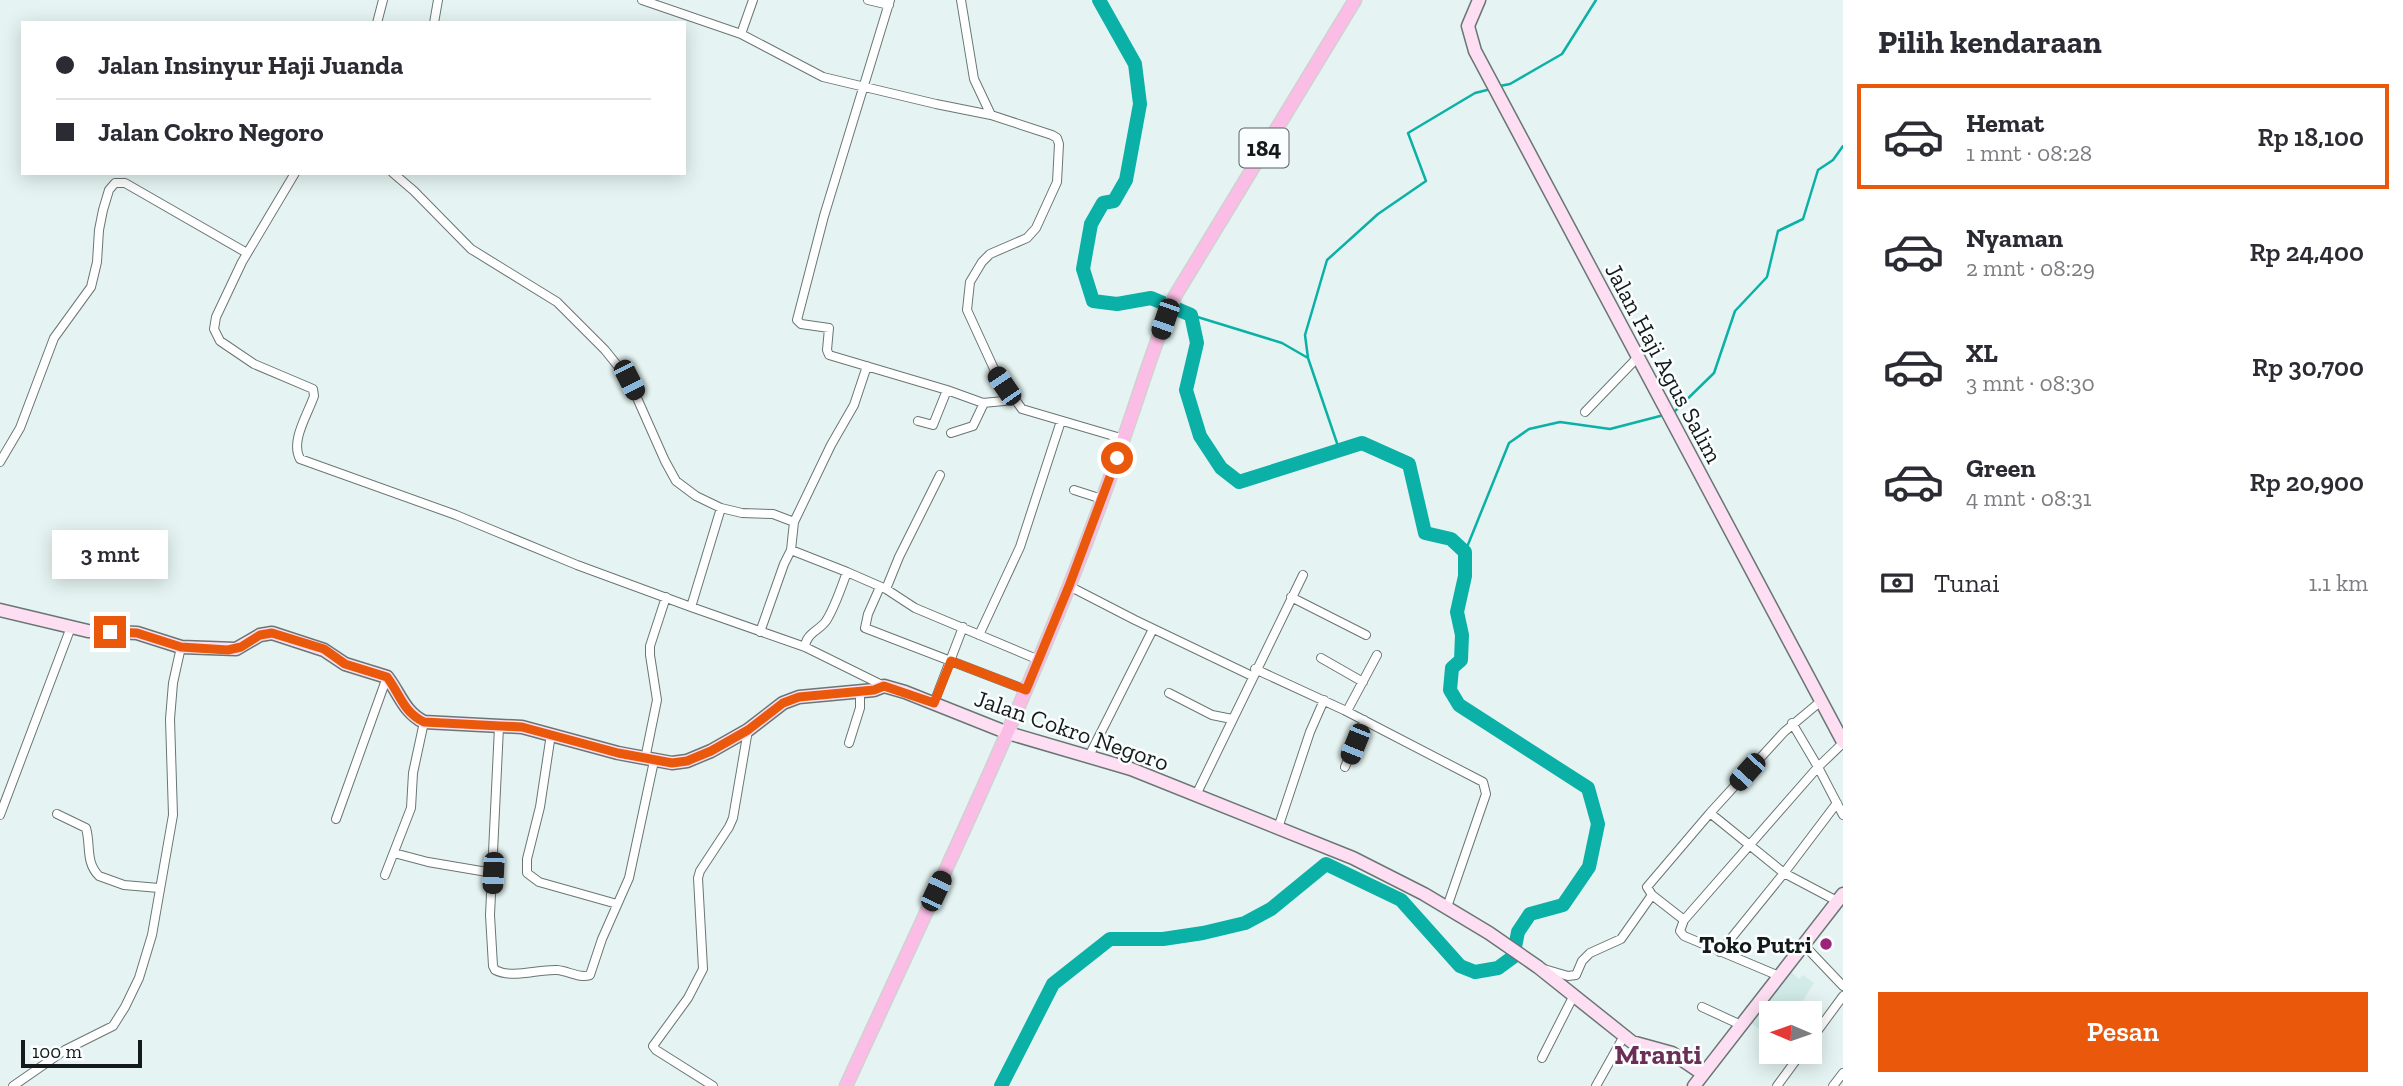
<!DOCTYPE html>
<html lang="id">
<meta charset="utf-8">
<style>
body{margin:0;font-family:"Zilla Slab",serif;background:#f2f2f3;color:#2b2b33;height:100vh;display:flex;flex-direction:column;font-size:26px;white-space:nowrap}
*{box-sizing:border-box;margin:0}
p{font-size:23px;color:#7c7c81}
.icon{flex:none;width:38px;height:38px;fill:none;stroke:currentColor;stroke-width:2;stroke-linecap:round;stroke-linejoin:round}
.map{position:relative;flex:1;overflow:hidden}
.details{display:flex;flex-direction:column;background:#fff;width:560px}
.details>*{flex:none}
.top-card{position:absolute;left:21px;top:21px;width:665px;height:154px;border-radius:0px;box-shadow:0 4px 18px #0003;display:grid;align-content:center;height:154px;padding:0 35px;background:#fff}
.needle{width:46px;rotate:272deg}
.fabs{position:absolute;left:1759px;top:1001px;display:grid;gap:14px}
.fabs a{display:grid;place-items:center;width:63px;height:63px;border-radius:0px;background:#fff;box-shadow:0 4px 18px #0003;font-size:35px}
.scale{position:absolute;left:21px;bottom:18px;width:121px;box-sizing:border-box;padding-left:7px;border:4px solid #141a19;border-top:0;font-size:19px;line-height:24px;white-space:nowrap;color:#141a19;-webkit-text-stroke:5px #fbfefe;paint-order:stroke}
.end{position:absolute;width:32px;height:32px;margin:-16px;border:9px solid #ea580c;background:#fff;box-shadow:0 0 0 4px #fff}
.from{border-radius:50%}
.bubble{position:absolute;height:49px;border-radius:0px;background:#fff;box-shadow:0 4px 18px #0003;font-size:23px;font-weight:600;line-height:49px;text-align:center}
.car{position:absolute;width:21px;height:42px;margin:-21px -10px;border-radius:9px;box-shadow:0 0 5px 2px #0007;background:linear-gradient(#222 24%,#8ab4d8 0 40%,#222 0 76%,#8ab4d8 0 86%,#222 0)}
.top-card b{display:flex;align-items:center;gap:24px;height:66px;font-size:26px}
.top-card b+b{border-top:2px solid #e1e1e2}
.top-card i{width:18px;height:18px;background:#2b2b33}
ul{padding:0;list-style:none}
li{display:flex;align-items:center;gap:21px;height:105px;margin:0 14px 10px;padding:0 21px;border:4px solid transparent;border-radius:0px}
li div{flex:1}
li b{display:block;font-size:26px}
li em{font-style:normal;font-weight:600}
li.active{border-color:#ea580c}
li>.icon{width:63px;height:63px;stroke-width:1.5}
h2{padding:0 35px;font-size:32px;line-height:84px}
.pay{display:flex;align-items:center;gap:18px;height:77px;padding:0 35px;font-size:26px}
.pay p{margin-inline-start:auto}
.action{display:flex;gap:14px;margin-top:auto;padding:14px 35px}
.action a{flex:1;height:80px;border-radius:0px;background:#ea580c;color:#fff;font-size:28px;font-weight:600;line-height:80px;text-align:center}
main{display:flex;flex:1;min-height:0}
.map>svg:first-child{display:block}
</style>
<main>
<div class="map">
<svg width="1843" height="1086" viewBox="0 0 1843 1086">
<rect width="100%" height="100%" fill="#e5f4f2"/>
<path fill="#d2ebe8" d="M1791 972 1799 979 1803 975 1814 983 1795 1013H1771V1039L1748 1020Z"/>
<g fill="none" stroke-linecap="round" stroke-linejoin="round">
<path stroke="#0bb0a6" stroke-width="2.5" d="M1500 86 1510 84 1562 54 1596 0
M1191 315 1282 343 1308 358
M1674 412 1714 373 1735 311 1767 277 1778 231 1803 219 1818 170 1833 160 1843 146
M1339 449 1308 358 1305 335 1327 260 1378 214 1426 181 1408 133 1475 93 1491 89
M1465 552 1509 443 1529 429 1560 422 1610 429 1664 415"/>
<path stroke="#0bb0a6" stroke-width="14" d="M1001 1086 1053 984 1110 939H1163L1203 933 1245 923 1271 909 1326 864 1401 900 1460 966 1475 972 1498 968 1513 957 1518 932 1530 914 1563 905 1589 867 1598 824 1588 788 1459 705 1450 690 1452 668 1461 660 1462 635 1457 612 1465 576V552L1451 539 1425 533 1409 464 1362 443 1239 482 1221 468 1200 436 1186 390 1197 343 1191 315 1151 298 1117 304 1093 301 1083 269 1091 224 1103 203 1114 201 1126 180 1140 104 1135 64 1099 0"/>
<g stroke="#697674" stroke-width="10">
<path id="street" d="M642 0 741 34 823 77 936 104 991 115
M868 0 889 5
M890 0 824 216 797 320 801 324 829 328 827 350 829 355 947 390
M961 0 974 79 991 115 1052 135 1057 138 1059 144 1057 182 1036 228 1027 238 990 254 982 262 970 282 967 310 995 371 1022 409 1124 439
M377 23 383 0
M434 23 438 0
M741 34 753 0
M295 173 242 262 216 317 214 329 220 341 254 364 313 389 314 396C308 414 290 441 300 459L456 515 577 565 691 607 805 647 884 686
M393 173 414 191 471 249 557 302 605 350 629 380 665 461 676 481 696 496 721 508
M1585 412 1637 358
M918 421 933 425 947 390 983 403 1014 400
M951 433 973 426 984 403
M0 462 20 428 54 338 91 287 97 262 99 230 103 210 109 190 115 183H125L247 253
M1074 490 1102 499
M791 550 847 572 886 589 915 608 1039 660
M1069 586 1135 620 1252 676
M880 587 868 614 865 628 1026 690
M886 589 899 557 940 475
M1291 597 1366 635
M691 607 721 508 742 513 773 514 794 522
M760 632 784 564 791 550 794 522 831 445 854 405 867 366
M979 635 1020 547 1061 421
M805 647C806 633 819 631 826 621 835 607 841 588 847 572
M1321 658 1363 682
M1255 669 1344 710 1483 782 1486 794 1447 907
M1169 693 1212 715 1232 719
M934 703 963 627
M1347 711 1377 655
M1792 723 1818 767 1843 815
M499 727 490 915 493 966 495 970C513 979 538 969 557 970 569 971 580 979 590 975L602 939 629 878 654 761
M551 734 540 807 527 859V873L539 882 617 904
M849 743 860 708V691
M1089 756 1153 629
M645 759 657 700 650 655V646L666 597
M1345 767 1364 720
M1196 795 1303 575
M1710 813 1784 873 1837 901
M57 814 86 828C91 845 85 862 99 876L124 885 159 888
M0 815 71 627
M336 819 387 677
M1278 828 1310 732 1324 700
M394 853 428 862 493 873
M385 875 411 808 413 773 424 722
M1684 920 1818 767 1843 743
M1803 944 1843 986
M1720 952 1784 873 1837 803
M1544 969 1568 976 1576 975 1582 961 1590 953 1621 939 1652 895
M1779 976 1684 936 1680 931 1684 920 1652 895 1647 887 1710 813 1784 732 1821 701
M1702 1007 1741 1025
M1810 1041 1843 996
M1542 1058 1574 995
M13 1086 65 1050 113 1026 125 1007 139 978 152 935 173 815 170 719 173 683 181 647
M713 1086 656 1050 653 1046 688 998 703 969 698 878 700 871 729 827 733 818 748 730
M1596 1086 1624 1036
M1777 1086 1802 1052
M1833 1086 1843 1073"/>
</g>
<g stroke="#697674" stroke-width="15">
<path id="secondary" d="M1479 0 1468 26 1475 51 1843 742
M0 610 88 631 137 633 181 647 236 649 260 635 272 633 324 650 345 664 387 677C400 694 404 712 424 722L522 727 618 753 672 763 687 761 711 751 748 730 783 703 799 697 874 690 884 686 905 692 1008 733 1131 769 1353 858 1424 894 1489 933 1538 967 1632 1042 1672 1053 1703 1074
M1694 1086 1843 894"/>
</g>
<g stroke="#d0d1d1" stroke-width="15">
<path id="primary" d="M846 1086C922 921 1000 757 1068 589 1090 534 1111 477 1130 420 1144 379 1157 336 1175 296L1355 0"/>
</g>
<use href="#street" stroke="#fff" stroke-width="8"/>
<use href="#secondary" stroke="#fddef2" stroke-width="12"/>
<use href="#primary" stroke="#fbbde5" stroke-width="12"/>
</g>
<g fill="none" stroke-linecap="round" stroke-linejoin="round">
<path stroke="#ea580c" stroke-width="9" d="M110 632 137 633 181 647 228 650 241 647 260 635 272 633 324 649 345 664 387 677C400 694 403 712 424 722L522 727 618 753 672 763 687 761 711 751 748 730 783 703 799 697 874 690 884 686 934 703 951 661 1026 690 1069 586 1117 458"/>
</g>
<circle fill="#9d237a" stroke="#fbfefe" stroke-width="2.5" cx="1826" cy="944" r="7"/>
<g text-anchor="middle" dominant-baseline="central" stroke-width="5" stroke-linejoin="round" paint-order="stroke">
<rect fill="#fbfefe" stroke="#595e5e" stroke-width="2" x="1239.5" y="128.5" width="49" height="39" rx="5"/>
<g font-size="23" font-weight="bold" fill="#141a19">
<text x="1264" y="148">184</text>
</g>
<g font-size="24" fill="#141a19" stroke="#fbfefe">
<text transform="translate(1664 363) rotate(62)">Jalan Haji Agus Salim</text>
<text transform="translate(1072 730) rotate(19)">Jalan Cokro Negoro</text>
</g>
<g font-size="24" font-weight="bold" fill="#141a19" stroke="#fbfefe" text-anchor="end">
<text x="1812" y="944">Toko Putri</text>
</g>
<g font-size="28" font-weight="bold" fill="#6b2f57" stroke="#fbfefe">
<text x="1658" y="1054">Mranti</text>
</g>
</g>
</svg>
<div class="fabs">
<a><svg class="needle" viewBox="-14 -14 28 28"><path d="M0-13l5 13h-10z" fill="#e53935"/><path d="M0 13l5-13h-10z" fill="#7c7c81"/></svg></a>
</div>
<div class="scale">100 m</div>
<i class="end from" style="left:1117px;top:458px"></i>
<i class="end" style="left:110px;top:632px"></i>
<div class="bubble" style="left:52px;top:530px;width:116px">3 mnt</div>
<i class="car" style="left:1165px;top:319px;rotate:199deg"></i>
<i class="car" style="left:629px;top:380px;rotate:153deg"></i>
<i class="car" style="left:1004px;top:386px;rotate:326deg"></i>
<i class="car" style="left:1355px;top:744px;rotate:202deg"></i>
<i class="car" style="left:1747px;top:772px;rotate:222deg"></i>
<i class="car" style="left:493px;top:873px;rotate:183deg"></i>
<i class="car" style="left:936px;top:891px;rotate:25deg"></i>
<div class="top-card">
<b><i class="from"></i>Jalan Insinyur Haji Juanda</b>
<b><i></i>Jalan Cokro Negoro</b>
</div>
</div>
<section class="details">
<h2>Pilih kendaraan</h2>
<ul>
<li class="active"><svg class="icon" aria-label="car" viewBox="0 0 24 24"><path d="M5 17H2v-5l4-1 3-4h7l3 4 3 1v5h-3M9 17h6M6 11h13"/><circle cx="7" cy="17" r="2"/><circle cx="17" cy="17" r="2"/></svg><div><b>Hemat</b><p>1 mnt · 08:28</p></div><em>Rp 18,100</em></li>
<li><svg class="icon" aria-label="car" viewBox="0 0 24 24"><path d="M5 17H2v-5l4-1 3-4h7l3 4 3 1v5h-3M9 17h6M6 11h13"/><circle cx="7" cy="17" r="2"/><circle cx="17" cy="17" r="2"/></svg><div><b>Nyaman</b><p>2 mnt · 08:29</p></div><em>Rp 24,400</em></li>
<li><svg class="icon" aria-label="car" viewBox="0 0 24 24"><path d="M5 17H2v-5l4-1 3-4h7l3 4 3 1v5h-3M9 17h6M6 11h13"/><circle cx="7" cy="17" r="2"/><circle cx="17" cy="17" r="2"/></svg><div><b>XL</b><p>3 mnt · 08:30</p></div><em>Rp 30,700</em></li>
<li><svg class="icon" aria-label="car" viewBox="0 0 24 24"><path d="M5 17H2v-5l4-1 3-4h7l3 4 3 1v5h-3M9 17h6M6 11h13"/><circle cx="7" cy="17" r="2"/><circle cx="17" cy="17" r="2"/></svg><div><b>Green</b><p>4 mnt · 08:31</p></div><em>Rp 20,900</em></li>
</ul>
<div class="pay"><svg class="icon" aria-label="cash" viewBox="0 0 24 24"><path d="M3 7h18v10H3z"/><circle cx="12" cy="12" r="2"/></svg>Tunai<p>1.1 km</p></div>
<div class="action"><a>Pesan</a></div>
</section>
</main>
